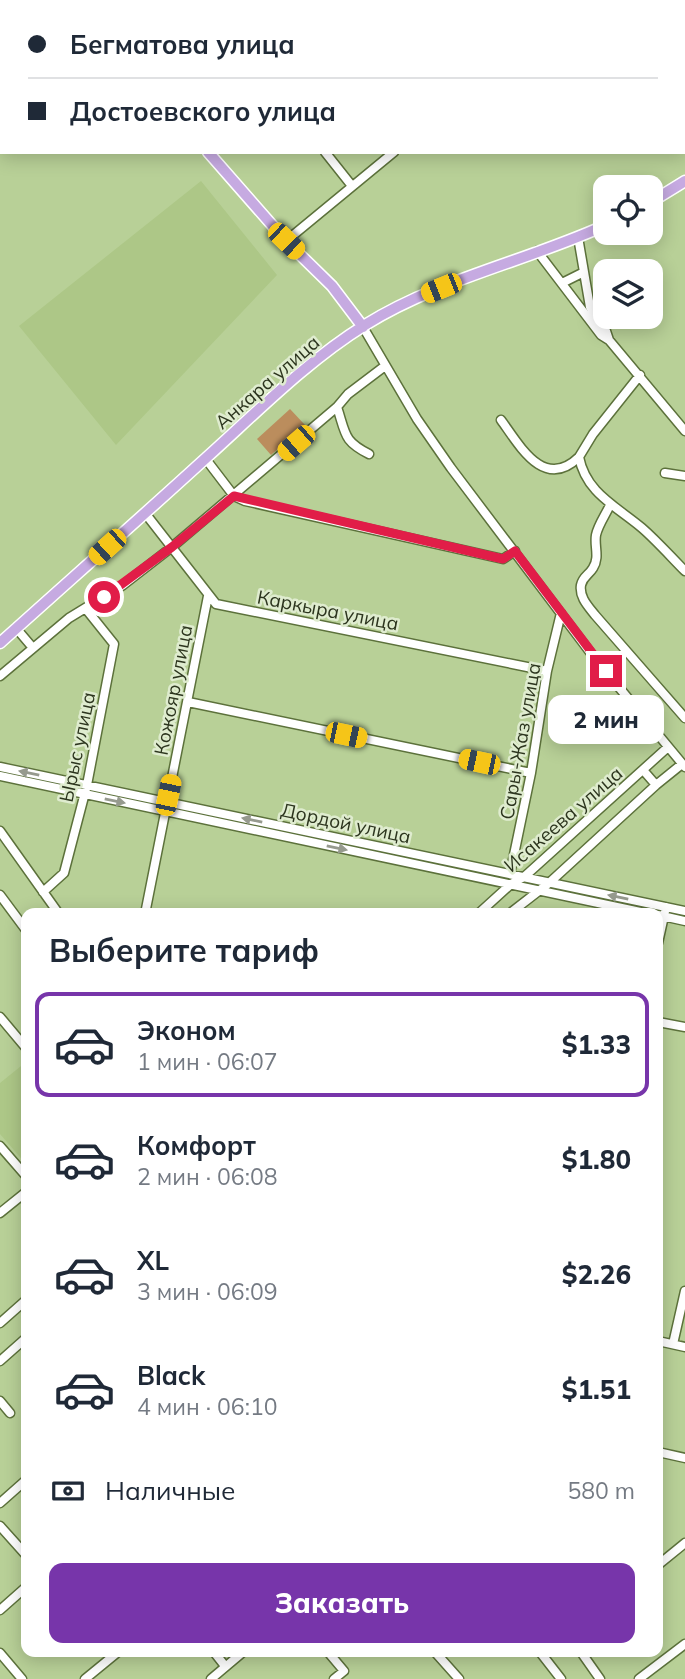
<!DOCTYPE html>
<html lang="ru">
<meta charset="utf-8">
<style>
body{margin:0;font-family:Mulish,sans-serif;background:#f6f6f7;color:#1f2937;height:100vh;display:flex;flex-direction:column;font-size:26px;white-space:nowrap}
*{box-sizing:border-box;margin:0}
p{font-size:23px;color:#747a83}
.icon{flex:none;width:38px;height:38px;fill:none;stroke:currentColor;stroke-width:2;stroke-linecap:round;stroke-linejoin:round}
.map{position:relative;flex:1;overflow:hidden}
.side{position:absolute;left:21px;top:908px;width:642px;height:749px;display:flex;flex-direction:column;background:#fff;border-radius:14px;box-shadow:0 4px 18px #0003}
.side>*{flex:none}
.guide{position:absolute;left:0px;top:0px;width:686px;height:154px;box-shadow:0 4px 18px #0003;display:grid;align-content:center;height:154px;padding:0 28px;background:#fff}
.fabs{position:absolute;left:593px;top:175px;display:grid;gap:14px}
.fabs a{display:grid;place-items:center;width:70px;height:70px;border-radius:14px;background:#fff;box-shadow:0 4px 18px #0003;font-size:35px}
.end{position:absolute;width:32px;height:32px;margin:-16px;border:9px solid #e11d48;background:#fff;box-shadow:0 0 0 4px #fff}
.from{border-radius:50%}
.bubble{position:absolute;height:49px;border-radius:14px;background:#fff;box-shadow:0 4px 18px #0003;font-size:23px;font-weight:800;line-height:49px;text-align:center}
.car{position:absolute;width:21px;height:42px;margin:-21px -10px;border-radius:9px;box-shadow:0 0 5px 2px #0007;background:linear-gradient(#f5c518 24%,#345 0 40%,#f5c518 0 76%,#345 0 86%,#f5c518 0)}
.guide b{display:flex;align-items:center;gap:24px;height:66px;font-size:26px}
.guide b+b{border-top:2px solid #e0e1e3}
.guide i{width:18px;height:18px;background:#1f2937}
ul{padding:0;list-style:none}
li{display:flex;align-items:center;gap:21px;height:105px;margin:0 14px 10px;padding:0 14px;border:4px solid transparent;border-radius:14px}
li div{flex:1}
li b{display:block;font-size:26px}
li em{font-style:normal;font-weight:800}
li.on{border-color:#7735aa}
li>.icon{width:63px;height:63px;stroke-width:1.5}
h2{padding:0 28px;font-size:32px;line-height:84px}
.pay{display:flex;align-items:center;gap:18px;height:77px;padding:0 28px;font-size:26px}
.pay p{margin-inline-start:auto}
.button{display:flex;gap:14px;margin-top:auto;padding:14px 28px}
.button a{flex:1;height:80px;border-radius:14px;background:#7735aa;color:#fff;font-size:28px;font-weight:800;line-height:80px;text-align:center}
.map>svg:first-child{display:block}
</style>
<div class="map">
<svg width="685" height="1679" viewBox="0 0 685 1679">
<rect width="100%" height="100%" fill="#b8d097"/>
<path fill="#adc787" d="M201 181 277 275 116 445 19 326Z
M26 1062V1164L0 1134V1083Z"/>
<path fill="#bb8d5d" d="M290 409 305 425 271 455 257 439Z"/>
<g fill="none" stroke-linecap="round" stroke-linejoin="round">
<g stroke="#5c713b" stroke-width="11">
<path id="minor" d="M205 0 207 2
M297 0 298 2
M560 0 561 2
M457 2 459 0
M580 2 583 0
M325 152 352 186
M578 237 590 307 606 331 609 340
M286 241 394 152
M537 251 601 335 609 340 685 431
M562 283 584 272
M363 327 417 419 451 468 593 656 685 767
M640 375 593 434 579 457C586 493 616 506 642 528 657 541 671 557 685 571
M337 407C346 434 343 441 369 454
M501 420C520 446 544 491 579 457
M205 458 234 496 245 501 503 559 515 551
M665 473 685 476
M610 505C606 514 598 525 596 535 594 546 600 557 593 568 589 575 583 576 581 585 579 597 588 606 595 615L685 718
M145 513 216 604 547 671
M16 628 33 648
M0 676 69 618 123 585 172 547 337 407 348 394 385 366
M188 702 531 773
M0 767 685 911
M643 770 656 785
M0 776 650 914
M0 831 59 914
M510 874 531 773 547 671 561 613
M43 892 64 873 87 785 114 644 86 609
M0 895 26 930
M145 914 208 596
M478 914 511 884 524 877 668 747
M509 914 549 883 656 785 682 764
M658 915 685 921
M658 943 666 907
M0 1017 26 1048
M658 1022 685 1027
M0 1146 26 1176
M0 1213 26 1192
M0 1323 26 1300
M658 1341 685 1347
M673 1344 685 1291
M0 1361 26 1338
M0 1401 10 1413
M658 1452 685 1458
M0 1503 26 1480
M0 1526 26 1555
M658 1565 685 1543
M0 1610 26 1587
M214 1652 225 1666
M328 1652 344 1671 334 1679
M435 1652 459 1679
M540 1652 561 1679
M581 1652 600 1679
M0 1653 22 1679
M85 1679 118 1652
M211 1679 243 1652
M639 1679 685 1644"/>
</g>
<g stroke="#fff" stroke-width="13">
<path id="major" d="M85 0 87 2
M208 152 286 241 332 286 363 327
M651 202 685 181
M0 643C69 581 138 520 206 458 257 412 307 361 365 325 439 279 527 261 606 225"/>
</g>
<use href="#minor" stroke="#fff" stroke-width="8"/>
<use href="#major" stroke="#c6aae1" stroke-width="10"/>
</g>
<defs><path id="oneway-solid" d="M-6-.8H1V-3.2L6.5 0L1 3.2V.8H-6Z" transform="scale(1.75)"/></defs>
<g fill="#969a8e">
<use href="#oneway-solid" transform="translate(29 773) rotate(-168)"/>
<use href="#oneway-solid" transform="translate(115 801) rotate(12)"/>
<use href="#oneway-solid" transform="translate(252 820) rotate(-168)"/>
<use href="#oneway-solid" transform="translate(337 848) rotate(12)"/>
<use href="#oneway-solid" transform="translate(618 897) rotate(-168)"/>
</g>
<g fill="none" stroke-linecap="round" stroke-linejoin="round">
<path stroke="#e11d48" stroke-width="9" d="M104 597 172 547 234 496 503 559 515 551 606 671"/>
</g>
<g text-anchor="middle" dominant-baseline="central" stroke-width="5" stroke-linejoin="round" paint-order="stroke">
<g font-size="19" fill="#2c351e" stroke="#dfeccf">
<text transform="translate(267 382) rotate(-41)">Анкара улица</text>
<text transform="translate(328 610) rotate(11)">Каркыра улица</text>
<text transform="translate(173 690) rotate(-79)">Кожояр улица</text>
<text transform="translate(520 741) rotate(-80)">Сары-Жаз улица</text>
<text transform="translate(77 747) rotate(-78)">Ырыс улица</text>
<text transform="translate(563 819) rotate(-41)">Исакеева улица</text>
<text transform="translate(346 823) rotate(12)">Дордой улица</text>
</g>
</g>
</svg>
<div class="fabs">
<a><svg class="icon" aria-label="locate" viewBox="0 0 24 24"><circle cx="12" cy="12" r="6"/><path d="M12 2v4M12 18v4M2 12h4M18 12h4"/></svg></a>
<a><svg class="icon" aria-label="layers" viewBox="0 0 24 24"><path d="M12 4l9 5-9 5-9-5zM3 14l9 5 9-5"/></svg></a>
</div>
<i class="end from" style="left:104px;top:597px"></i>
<i class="end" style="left:606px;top:671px"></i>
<div class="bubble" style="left:548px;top:695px;width:116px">2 мин</div>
<i class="car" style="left:286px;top:241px;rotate:134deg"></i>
<i class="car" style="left:441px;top:288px;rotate:248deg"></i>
<i class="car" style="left:296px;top:443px;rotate:229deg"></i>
<i class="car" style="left:107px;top:547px;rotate:228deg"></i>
<i class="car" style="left:346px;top:735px;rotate:102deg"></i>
<i class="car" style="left:479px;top:762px;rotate:282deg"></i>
<i class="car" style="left:168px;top:795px;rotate:12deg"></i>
<div class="guide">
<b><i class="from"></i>Бегматова улица</b>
<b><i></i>Достоевского улица</b>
</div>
<section class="side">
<h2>Выберите тариф</h2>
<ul>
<li class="on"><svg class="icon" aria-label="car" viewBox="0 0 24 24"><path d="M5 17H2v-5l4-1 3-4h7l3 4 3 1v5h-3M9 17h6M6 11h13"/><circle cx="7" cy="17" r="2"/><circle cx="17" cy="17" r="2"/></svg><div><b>Эконом</b><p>1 мин · 06:07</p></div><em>$1.33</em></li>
<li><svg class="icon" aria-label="car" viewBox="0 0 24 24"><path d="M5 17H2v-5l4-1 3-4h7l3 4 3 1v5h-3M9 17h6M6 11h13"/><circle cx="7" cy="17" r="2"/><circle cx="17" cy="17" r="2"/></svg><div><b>Комфорт</b><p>2 мин · 06:08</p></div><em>$1.80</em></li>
<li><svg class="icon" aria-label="car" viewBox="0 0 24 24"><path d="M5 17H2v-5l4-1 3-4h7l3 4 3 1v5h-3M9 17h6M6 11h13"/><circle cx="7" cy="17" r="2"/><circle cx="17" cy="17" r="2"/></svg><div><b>XL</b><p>3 мин · 06:09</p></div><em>$2.26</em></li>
<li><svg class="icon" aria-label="car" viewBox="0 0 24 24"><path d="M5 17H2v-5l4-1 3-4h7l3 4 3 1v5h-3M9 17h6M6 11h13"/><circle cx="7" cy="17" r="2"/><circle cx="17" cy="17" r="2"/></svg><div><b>Black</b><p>4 мин · 06:10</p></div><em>$1.51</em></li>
</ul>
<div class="pay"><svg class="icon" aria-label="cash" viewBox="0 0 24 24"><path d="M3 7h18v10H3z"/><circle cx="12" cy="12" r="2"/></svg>Наличные<p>580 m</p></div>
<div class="button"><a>Заказать</a></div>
</section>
</div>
